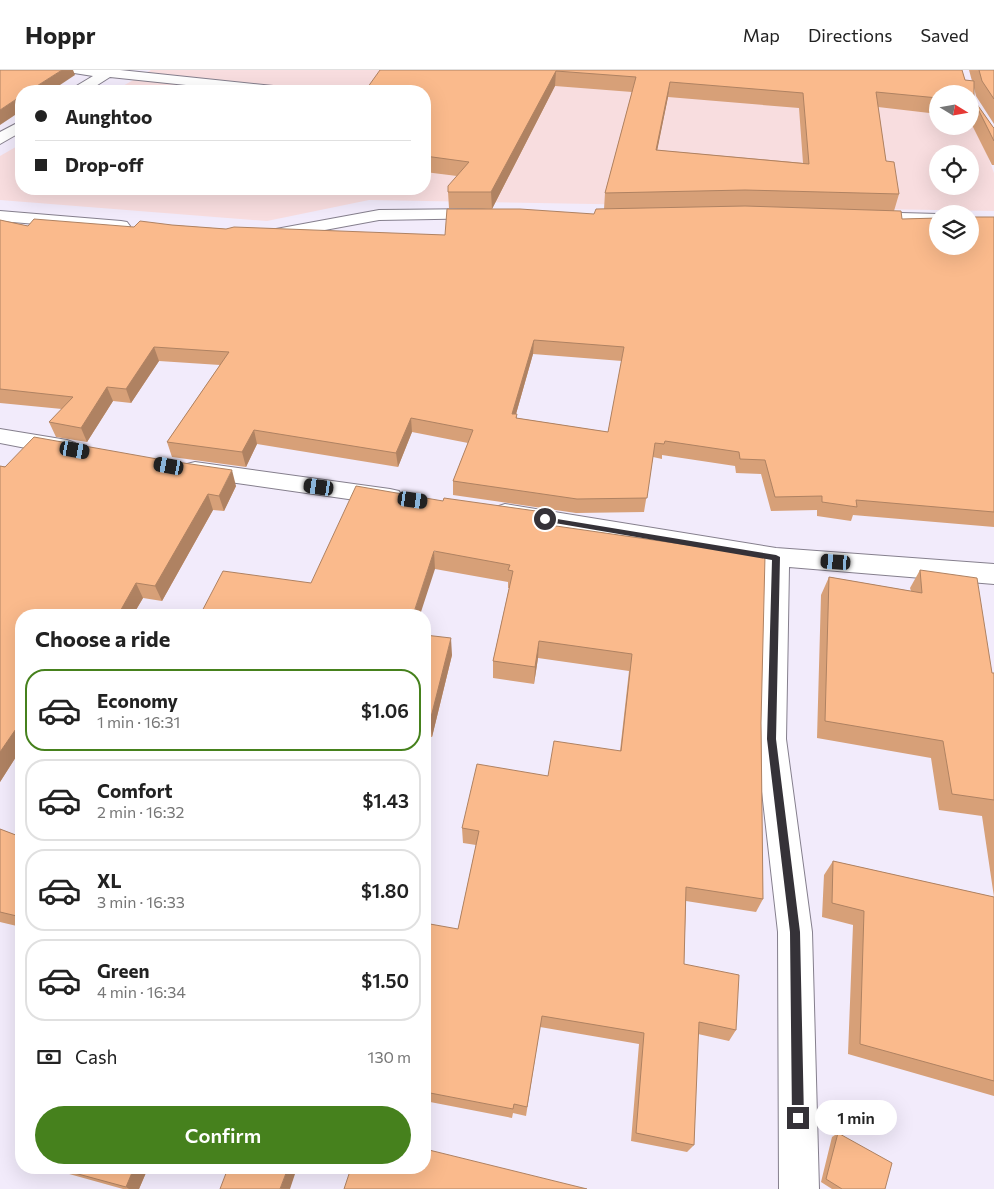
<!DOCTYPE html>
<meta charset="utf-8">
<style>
body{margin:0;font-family:Commissioner,sans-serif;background:#f6f6f6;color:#222;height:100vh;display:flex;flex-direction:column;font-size:19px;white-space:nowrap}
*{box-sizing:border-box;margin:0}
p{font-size:16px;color:#767676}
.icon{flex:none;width:28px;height:28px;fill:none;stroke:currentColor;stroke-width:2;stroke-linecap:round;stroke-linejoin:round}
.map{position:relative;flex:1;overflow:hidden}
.side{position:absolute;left:15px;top:539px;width:416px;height:565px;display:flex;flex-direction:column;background:#fff;border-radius:20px;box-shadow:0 5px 20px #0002}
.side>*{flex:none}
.guide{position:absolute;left:15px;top:15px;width:416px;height:110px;border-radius:20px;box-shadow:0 5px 20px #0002;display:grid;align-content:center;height:110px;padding:0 20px;background:#fff}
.needle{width:32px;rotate:101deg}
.buttons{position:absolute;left:929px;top:15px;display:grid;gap:10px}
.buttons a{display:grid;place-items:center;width:50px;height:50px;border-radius:50%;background:#fff;box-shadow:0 5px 20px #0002;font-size:25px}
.end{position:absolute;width:22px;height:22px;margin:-11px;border:6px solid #353238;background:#fff;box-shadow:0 0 0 2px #fff}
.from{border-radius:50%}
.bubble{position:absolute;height:35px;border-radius:18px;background:#fff;box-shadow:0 5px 20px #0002;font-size:16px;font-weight:600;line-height:35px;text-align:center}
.car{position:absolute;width:15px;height:30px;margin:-15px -8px;border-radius:6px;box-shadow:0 0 4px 1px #0007;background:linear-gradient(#222 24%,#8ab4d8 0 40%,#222 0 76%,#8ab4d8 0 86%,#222 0)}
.guide b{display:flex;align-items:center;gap:18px;height:48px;font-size:19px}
.guide b+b{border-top:1px solid #e0e0e0}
.guide i{width:12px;height:12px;background:#222}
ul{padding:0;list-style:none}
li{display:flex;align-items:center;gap:15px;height:82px;margin:0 10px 8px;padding:0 10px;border:2px solid #e0e0e0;border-radius:20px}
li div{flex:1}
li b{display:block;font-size:19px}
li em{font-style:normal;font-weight:600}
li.on{border-color:#46811d}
li>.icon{width:45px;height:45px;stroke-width:1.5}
h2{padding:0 20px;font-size:22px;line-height:60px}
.pay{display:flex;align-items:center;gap:12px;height:55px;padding:0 20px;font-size:19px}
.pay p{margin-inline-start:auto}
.cta{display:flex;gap:10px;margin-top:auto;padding:10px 20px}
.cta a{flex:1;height:58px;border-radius:30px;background:#46811d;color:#fff;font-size:20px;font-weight:600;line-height:58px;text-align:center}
header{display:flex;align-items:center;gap:30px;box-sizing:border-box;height:70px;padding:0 25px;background:#fff;border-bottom:1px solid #e0e0e0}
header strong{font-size:24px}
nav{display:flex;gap:28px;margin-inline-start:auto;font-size:18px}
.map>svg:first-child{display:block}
</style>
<header>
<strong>Hoppr</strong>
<nav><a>Map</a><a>Directions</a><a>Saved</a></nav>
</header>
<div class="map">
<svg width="994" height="1119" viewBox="0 0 994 1119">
<rect width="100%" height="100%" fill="#f2ebfb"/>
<path fill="#f8dddf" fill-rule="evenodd" d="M151 0H955L938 24V56H970V39L994 103V141L369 130 267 151 0 130V86L21 74V119H425V21H114ZM938 84H970V116H938Z"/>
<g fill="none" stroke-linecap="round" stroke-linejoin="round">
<g stroke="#857f8d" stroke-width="2">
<path id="street" d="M72 0H120L283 17 288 18 290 21H243L110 7 88 21H71L73 18 93 6 74 3Z
M21 51V62L0 74V62Z
M484 139 490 140 493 144 490 148 379 150 276 169 257 168 254 164 257 160 276 159 379 140Z
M0 141 121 151 127 152 130 156 127 160 121 161 0 151Z
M864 142 938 144V154L858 151 855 147 858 143Z
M0 359 67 370 75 373 79 378 75 383 67 386 0 373Z
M195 392 390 419 399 421 402 427 399 433 390 435 187 406 183 400 187 394Z
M505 434 776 478 994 494V514L789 497 786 669 812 862 819 1119H779L778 862 756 669 763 494 496 449 493 443 496 437Z"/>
</g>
<use href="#street" fill="#fff" fill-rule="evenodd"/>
</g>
<path fill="#d7a078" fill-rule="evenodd" d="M380 0H962L965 10 972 11 969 0H994V54L976 26 974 18V30L993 57 994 58V95H992L970 51V24H938V44L878 37 886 91 899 124 894 141 604 139 605 123 632 22 555 16 492 139 449 138 448 122 457 106 425 102V21ZM668 27 799 38 803 93 657 80Z
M309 119H361L356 125Z
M594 144 902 149 994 147V457L853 445 851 451 817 446V440L771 441 761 404 736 403 735 396 662 385V389L653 387 644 442 576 443 453 425V411L468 373 412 362 398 397 257 374 246 397 172 387 167 372 220 295 159 291 131 333 113 331 87 372 56 367 49 352 62 339 0 333V150L28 156 134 157 172 155 226 159 445 165ZM533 284 622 291 608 362 517 348 516 344Z
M0 396 236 416 224 441 213 440 162 531 143 528 133 545H21V679L0 712Z
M542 455 761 653 763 829 756 842 686 831 684 894 736 960 729 971 698 964 694 1075 687 1082 631 1071 639 974 540 957 526 1046 513 1043 512 1048 425 1031V875L458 859 476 775 463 773 462 758 548 706 620 681 629 601 538 588 534 614 493 608V591L509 518H508V512L435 499 311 513Z
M920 500 992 603H994V1026L848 984 853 855 822 847 824 805 833 791 994 827 982 746 939 740 931 688 817 668 821 525 829 507 911 521 910 518Z
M425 565 452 585 432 667 425 666Z
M0 759 21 767V857L0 852Z
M838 1063 885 1119H832L821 1112 832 1067Z
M53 1098H148L139 1119H123L62 1102Z"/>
<path fill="#af8262" d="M62 0H73L75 5 51 21H29Z
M556 1 555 16 492 139 491 122Z
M670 12 668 27 654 96 656 80Z
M21 26V41L0 55V40Z
M355 119H361L356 125Z
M534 270 533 284 512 358V344Z
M154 277 159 291 131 333 126 319Z
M107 317 113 331 87 372 81 358Z
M411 348 412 362 398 397 396 383Z
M254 360 257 374 246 397 242 382Z
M232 400 236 416 224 441 219 426Z
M208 424 213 440 162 531 155 516Z
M434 481 435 499 420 545H413Z
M136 513 143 528 133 545H118Z
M451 568 452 585 432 667 430 651Z
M539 571 538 588 534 614 535 597Z
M20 653 21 655V679L0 712V682Z
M134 1098H148L139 1119H129L126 1117Z
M288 1098H297L290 1119H280Z"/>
<path fill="#faba8c" stroke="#af8262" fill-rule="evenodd" d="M0 0H62L29 21H21V26L0 40Z
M380 0H962L965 10 974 11V30L993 57 994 58V71L974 31H970V24H938V28L876 22 886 91 894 92 899 124 745 120 605 123 636 7 556 1 491 122H448V116L469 92 425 86V21H365ZM670 12 803 23 809 94 656 80Z
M979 0H994V29L982 11Z
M745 136 901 141 902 149 938 148V176H970V147H994V442L856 430 857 437 822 432V426L775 427 765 390 740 389 739 382 665 371 664 374 655 373 647 428 577 429 453 411 473 360 411 348 396 383 254 360 242 382 167 372 229 282 154 277 126 319 107 317 81 358 49 352 73 327 0 319V150L28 156 34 149 134 157 140 151 172 155 226 159 234 157 445 165 447 139H520L594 144 596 139ZM534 270 624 277 608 362 516 348 517 344H512Z
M34 367 163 390 232 400 219 426 208 424 155 516 136 513 118 545H21V653H20L0 682V396L5 397Z
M356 416 443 431 444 428 543 442 542 454 765 486 761 653 763 829 686 817 684 894 739 905 736 960 699 952 694 1075 636 1063 644 963 542 946 527 1037 514 1034 513 1039 425 1022V875L430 854 458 859 479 761 462 758 477 694 548 706 554 671 621 681 632 584 539 571 535 597 493 591 513 501 508 500 510 495 434 481 413 545H200L223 501 311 513Z
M920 500 977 508 992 603H994V730L952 724 943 671 825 651 829 507 922 523Z
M425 565 451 568 430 651 425 650Z
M0 759 21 767V847L0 842Z
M833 791 994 827V1011L860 974 864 841 832 833Z
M838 1063 892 1093 885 1119H842L826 1109Z
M425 1079 587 1119H344L351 1098H425Z
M56 1098H134L126 1117Z
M228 1098H288L280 1119H220Z"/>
<path fill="#353238" d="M545 447 776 485 780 487 776 669 800 862 804 1048 802 1052 798 1054 794 1052 792 1048 790 862 767 669 772 490 543 451 541 449Z"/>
</svg>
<div class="buttons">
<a><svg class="needle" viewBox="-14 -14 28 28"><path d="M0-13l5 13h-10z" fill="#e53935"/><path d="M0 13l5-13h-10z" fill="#767676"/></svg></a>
<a><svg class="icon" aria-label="locate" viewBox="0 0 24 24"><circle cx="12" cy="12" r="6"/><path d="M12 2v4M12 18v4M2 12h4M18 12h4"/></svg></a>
<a><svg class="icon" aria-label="layers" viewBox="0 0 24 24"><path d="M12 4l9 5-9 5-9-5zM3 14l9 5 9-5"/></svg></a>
</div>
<i class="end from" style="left:545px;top:449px"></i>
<i class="end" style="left:798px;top:1048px"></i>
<div class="bubble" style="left:815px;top:1030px;width:82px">1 min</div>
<i class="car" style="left:75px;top:380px;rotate:100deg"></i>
<i class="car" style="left:169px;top:396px;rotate:280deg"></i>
<i class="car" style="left:319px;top:417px;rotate:278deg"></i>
<i class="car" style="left:413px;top:430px;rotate:98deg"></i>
<i class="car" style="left:836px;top:492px;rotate:274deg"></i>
<div class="guide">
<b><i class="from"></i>Aunghtoo</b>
<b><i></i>Drop-off</b>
</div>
<section class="side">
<h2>Choose a ride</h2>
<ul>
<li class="on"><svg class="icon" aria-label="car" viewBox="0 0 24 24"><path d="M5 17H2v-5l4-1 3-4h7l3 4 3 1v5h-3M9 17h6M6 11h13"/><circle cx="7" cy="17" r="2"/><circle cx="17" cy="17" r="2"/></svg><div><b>Economy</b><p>1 min · 16:31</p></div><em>$1.06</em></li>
<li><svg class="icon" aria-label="car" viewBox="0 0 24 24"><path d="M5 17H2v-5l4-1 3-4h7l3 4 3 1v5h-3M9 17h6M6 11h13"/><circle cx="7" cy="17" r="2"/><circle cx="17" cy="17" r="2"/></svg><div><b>Comfort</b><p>2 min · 16:32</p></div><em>$1.43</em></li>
<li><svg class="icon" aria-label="car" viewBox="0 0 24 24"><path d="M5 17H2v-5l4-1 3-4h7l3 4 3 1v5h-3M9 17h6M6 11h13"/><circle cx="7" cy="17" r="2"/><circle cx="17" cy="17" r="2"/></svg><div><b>XL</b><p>3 min · 16:33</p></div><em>$1.80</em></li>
<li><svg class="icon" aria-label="car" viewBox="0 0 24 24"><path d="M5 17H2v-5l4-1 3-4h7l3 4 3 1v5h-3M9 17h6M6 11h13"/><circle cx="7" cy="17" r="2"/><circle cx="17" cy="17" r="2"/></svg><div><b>Green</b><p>4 min · 16:34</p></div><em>$1.50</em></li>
</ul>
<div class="pay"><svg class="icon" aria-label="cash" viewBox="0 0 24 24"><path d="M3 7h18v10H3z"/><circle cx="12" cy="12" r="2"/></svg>Cash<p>130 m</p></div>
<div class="cta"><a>Confirm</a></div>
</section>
</div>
